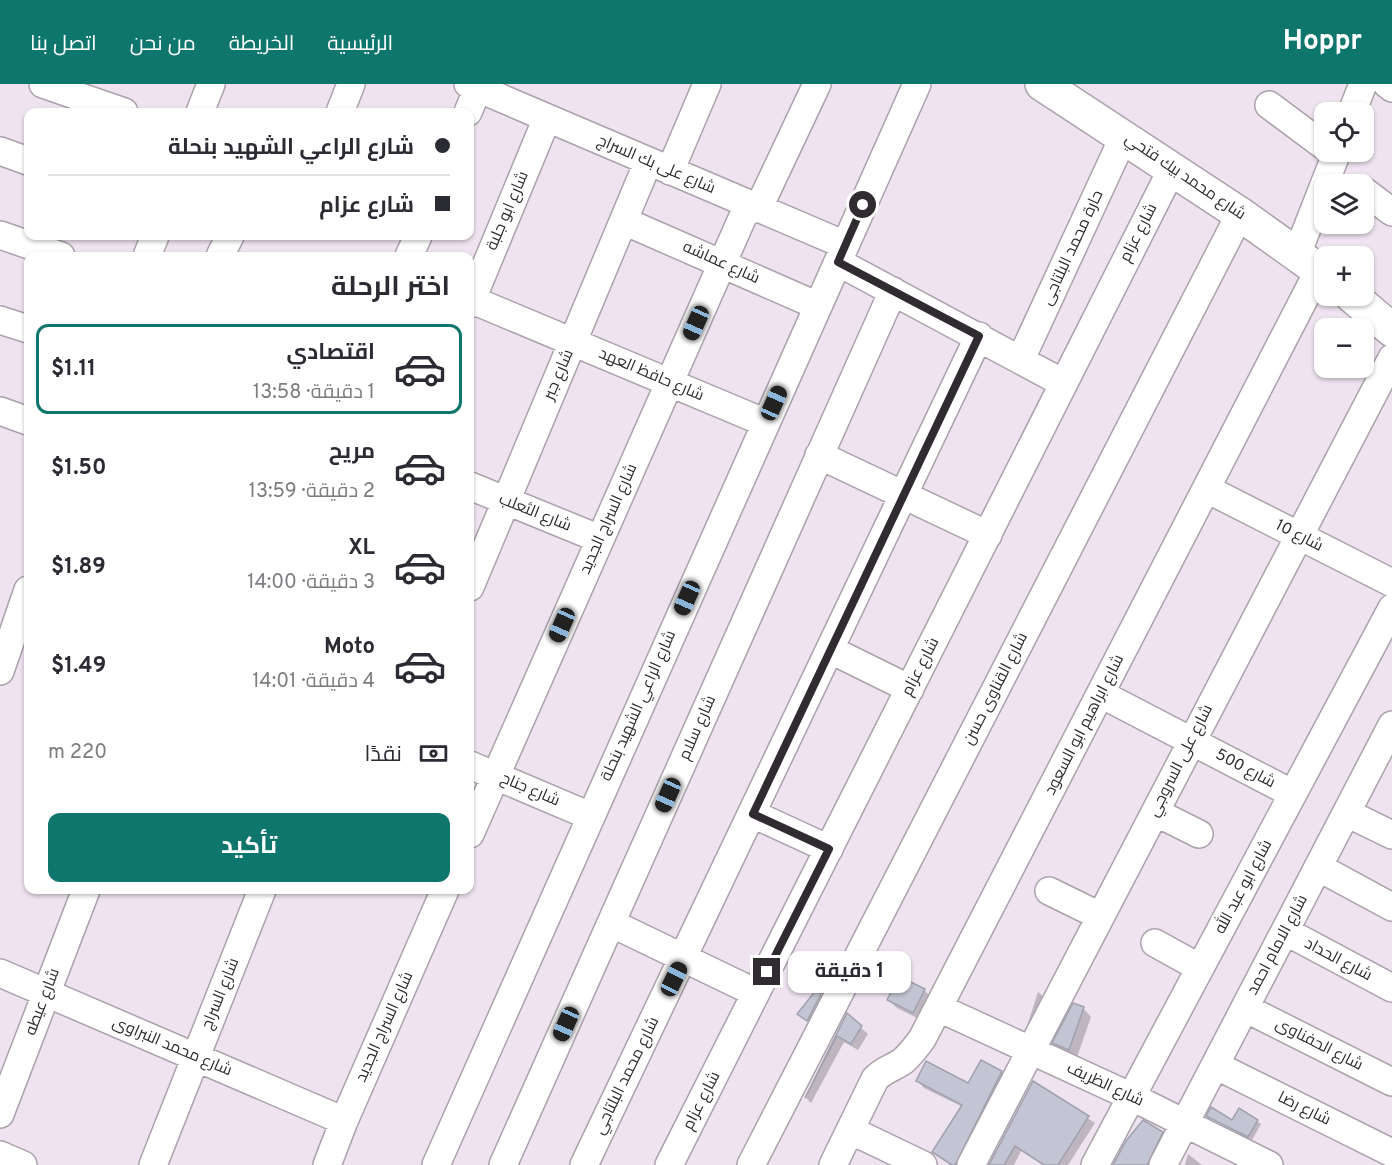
<!DOCTYPE html>
<html lang="ar">
<meta charset="utf-8">
<style>
body{margin:0;font-family:Overpass,Cairo,sans-serif;background:#f2f2f3;color:#2b2b33;direction:rtl;height:100vh;display:flex;flex-direction:column;font-size:22px;white-space:nowrap}
*{box-sizing:border-box;margin:0}
p{font-size:20px;color:#7c7c81}
.icon{flex:none;width:33px;height:33px;fill:none;stroke:currentColor;stroke-width:2;stroke-linecap:round;stroke-linejoin:round}
.map{position:relative;flex:1;overflow:hidden;direction:ltr}
.panel{position:absolute;left:24px;top:168px;width:450px;height:642px;display:flex;flex-direction:column;background:#fff;border-radius:12px;box-shadow:0 2px 4px #0004;direction:rtl}
.panel>*{flex:none}
.top-card{position:absolute;left:24px;top:24px;width:450px;height:132px;border-radius:12px;box-shadow:0 2px 4px #0004;direction:rtl;display:grid;align-content:center;height:132px;padding:0 24px;background:#fff}
.buttons{position:absolute;left:1314px;top:18px;display:grid;gap:12px}
.buttons a{display:grid;place-items:center;width:60px;height:60px;border-radius:12px;background:#fff;box-shadow:0 2px 4px #0004;font-size:30px}
.end{position:absolute;width:27px;height:27px;margin:-14px;border:8px solid #2f2b30;background:#fff;box-shadow:0 0 0 3px #fff}
.from{border-radius:50%}
.bubble{position:absolute;height:42px;border-radius:12px;background:#fff;box-shadow:0 2px 4px #0004;font-size:20px;font-weight:700;line-height:42px;text-align:center;direction:rtl}
.car{position:absolute;width:18px;height:36px;margin:-18px -9px;border-radius:8px;box-shadow:0 0 4px 2px #0007;background:linear-gradient(#222 24%,#8ab4d8 0 40%,#222 0 76%,#8ab4d8 0 86%,#222 0)}
.top-card b{display:flex;align-items:center;gap:21px;height:57px;font-size:22px}
.top-card b+b{border-top:2px solid #e1e1e2}
.top-card i{width:15px;height:15px;background:#2b2b33}
ul{padding:0;list-style:none}
li{display:flex;align-items:center;gap:18px;height:90px;margin:0 12px 9px;padding:0 12px;border:3px solid transparent;border-radius:12px}
li div{flex:1}
li b{display:block;font-size:22px}
li em{font-style:normal;font-weight:700}
li.active{border-color:#0f766e}
li>.icon{width:54px;height:54px;stroke-width:1.5}
h2{padding:0 24px;font-size:27px;line-height:72px}
.pay{display:flex;align-items:center;gap:15px;height:66px;padding:0 24px;font-size:22px}
.pay p{margin-inline-start:auto}
.primary-button{display:flex;gap:12px;margin-top:auto;padding:12px 24px}
.primary-button a{flex:1;height:69px;border-radius:12px;background:#0f766e;color:#fff;font-size:24px;font-weight:700;line-height:69px;text-align:center}
header{display:flex;align-items:center;gap:36px;box-sizing:border-box;height:84px;padding:0 30px;background:#0f766e;color:#fff}
header strong{font-size:28px}
nav{display:flex;gap:33px;margin-inline-start:auto;font-size:21px}
.map>svg:first-child{display:block}
</style>
<header>
<strong>Hoppr</strong>
<nav><a>الرئيسية</a><a>الخريطة</a><a>من نحن</a><a>اتصل بنا</a></nav>
</header>
<div class="map">
<svg width="1392" height="1081" viewBox="0 0 1392 1081">
<rect width="100%" height="100%" fill="#eee3ef"/>
<path fill="#0003" d="M924 906 932 914 921 936 897 924 889 916Z
M1038 908 1050 918 1032 952 1026 945Z
M820 911 824 915 811 940 803 933Z
M1083 924 1091 933 1077 973 1062 967 1054 959Z
M847 932 868 950 858 966 844 958 811 1019 805 1013Z
M1001 989 1008 995 963 1081H950L934 1068 963 1023 924 1004 918 997 969 1001Z
M1033 999 1095 1039 1068 1081H1043L1021 1067 1014 1081H990Z
M1240 1026 1261 1040 1252 1056 1208 1032 1232 1038Z
M1161 1048 1165 1052 1157 1069 1133 1058Z
M1188 1070 1202 1081H1185Z"/>
<path fill="#c4c5d4" stroke="#a0a1af" stroke-width="1.5" d="M899 892 925 905 913 929 887 916Z
M816 906 821 910 807 937 797 930Z
M1073 919 1084 923 1069 966 1052 959Z
M847 929 862 942 851 960 837 952 805 1014Z
M981 976 1002 987 955 1081H952L932 1068 962 1021 916 997 926 977 968 999Z
M1033 997 1089 1032 1058 1081H1044L1015 1062 1004 1081H989Z
M1211 1023 1232 1036 1239 1024 1258 1036 1248 1053 1206 1032Z
M1143 1036 1163 1048 1147 1081H1113L1126 1057Z"/>
<g fill="none" stroke-linecap="round" stroke-linejoin="round">
<g stroke="#aba1ac" stroke-width="30">
<path id="street" d="M43 0 124 28
M468 0 845 161
M1387 0 1392 4
M1269 21 1324 62
M200 28 211 0
M340 28 351 0
M468 28 478 4
M1352 28 1363 0
M0 67 28 77
M670 87 707 0
M1364 107 1392 128
M758 125 817 0
M624 137 818 222
M0 151 61 172
M1297 170 1337 68
M147 172 155 152
M220 172 230 152
M409 172 418 152
M838 178 1063 299
M470 215 766 339
M470 220 547 34
M0 236 28 245
M1021 275 1124 52
M0 327 28 337
M819 371 988 451
M470 402 600 455
M1207 405 1392 499
M470 503 648 78
M831 566 910 605
M0 587 28 506
M1101 610 1293 710
M470 681 590 732
M1155 728 1199 750
M1347 729 1392 751
M753 730 829 765
M470 750 748 121
M1318 783 1392 823
M1049 807 1100 832
M611 839 756 909
M1285 847 1392 904
M1155 859 1200 884
M0 889 344 1037
M939 924 1132 1013 1269 1081
M1245 924 1392 998
M1215 981 1392 1069
M0 1030 86 806
M850 1046 923 1081
M0 1071 23 1081
M153 1081 262 806
M327 1081 344 1037 445 806
M436 1081 917 0
M503 1081 893 207
M584 1081 979 252
M669 1081 1172 85
M751 1081 1240 130
M833 1081 875 995C883 986 893 984 903 977 911 970 916 963 922 955L1319 186
M971 1081 1392 274
M1095 1081 1392 524
M1163 1081 1392 641"/>
</g>
<g stroke="#aba1ac" stroke-width="36">
<path id="secondary" d="M1042 0 1240 130 1324 190
M1352 212 1392 246"/>
</g>
<use href="#street" stroke="#fff" stroke-width="27"/>
<use href="#secondary" stroke="#fff" stroke-width="33"/>
</g>
<g fill="none" stroke-linecap="round" stroke-linejoin="round">
<path stroke="#2f2b30" stroke-width="8" d="M767 888 829 765 753 730 979 252 838 178 863 121"/>
</g>
<g text-anchor="middle" dominant-baseline="central" stroke-width="5" stroke-linejoin="round" paint-order="stroke">
<g font-size="16" fill="#2f2b30" stroke="#fff">
<text transform="translate(656 81) rotate(23)">شارع على بك السراج</text>
<text transform="translate(1185 93) rotate(34)">شارع محمد بيك فتحي</text>
<text transform="translate(508 127) rotate(-67)">شارع ابو جلبة</text>
<text transform="translate(1139 149) rotate(-63)">شارع عزام</text>
<text transform="translate(1073 164) rotate(-65)">حارة محمد البلتاجى</text>
<text transform="translate(721 179) rotate(24)">شارع عماشه</text>
<text transform="translate(559 291) rotate(-67)">شارع جبر</text>
<text transform="translate(651 291) rotate(23)">شارع حافظ العهد</text>
<text transform="translate(535 429) rotate(22)">شارع الثعلب</text>
<text transform="translate(609 435) rotate(-66)">شارع السراج الجديد</text>
<text transform="translate(1299 452) rotate(27)">شارع 10</text>
<text transform="translate(921 583) rotate(-63)">شارع عزام</text>
<text transform="translate(996 605) rotate(-63)">شارع القناوى حسن</text>
<text transform="translate(639 622) rotate(-66)">شارع الراعي الشهيد بنحلة</text>
<text transform="translate(1085 641) rotate(-63)">شارع ابراهيم ابو السعود</text>
<text transform="translate(698 644) rotate(-66)">شارع سلام</text>
<text transform="translate(1181 677) rotate(-63)">شارع على السروجي</text>
<text transform="translate(1245 685) rotate(28)">شارع 500</text>
<text transform="translate(530 706) rotate(23)">شارع جناح</text>
<text transform="translate(1244 803) rotate(-62)">شارع ابو عبد الله</text>
<text transform="translate(1278 861) rotate(-62)">شارع الامام احمد</text>
<text transform="translate(1338 876) rotate(28)">شارع الحداد</text>
<text transform="translate(221 910) rotate(-68)">شارع السراج</text>
<text transform="translate(43 918) rotate(-69)">شارع عيطه</text>
<text transform="translate(385 943) rotate(-66)">شارع السراج الجديد</text>
<text transform="translate(1319 961) rotate(27)">شارع الحفناوى</text>
<text transform="translate(172 963) rotate(23)">شارع محمد النبراوى</text>
<text transform="translate(627 992) rotate(-64)">شارع محمد البلتاجي</text>
<text transform="translate(1105 1001) rotate(25)">شارع الظريف</text>
<text transform="translate(702 1017) rotate(-63)">شارع عزام</text>
<text transform="translate(1304 1025) rotate(26)">شارع رضا</text>
</g>
</g>
</svg>
<div class="buttons">
<a><svg class="icon" aria-label="locate" viewBox="0 0 24 24"><circle cx="12" cy="12" r="6"/><path d="M12 2v4M12 18v4M2 12h4M18 12h4"/></svg></a>
<a><svg class="icon" aria-label="layers" viewBox="0 0 24 24"><path d="M12 4l9 5-9 5-9-5zM3 14l9 5 9-5"/></svg></a>
<a>+</a>
<a>−</a>
</div>
<i class="end from" style="left:863px;top:121px"></i>
<i class="end" style="left:767px;top:888px"></i>
<div class="bubble" style="left:788px;top:867px;width:123px">1 دقيقة</div>
<i class="car" style="left:696px;top:239px;rotate:204deg"></i>
<i class="car" style="left:774px;top:319px;rotate:24deg"></i>
<i class="car" style="left:687px;top:514px;rotate:204deg"></i>
<i class="car" style="left:562px;top:541px;rotate:204deg"></i>
<i class="car" style="left:668px;top:711px;rotate:204deg"></i>
<i class="car" style="left:674px;top:895px;rotate:26deg"></i>
<i class="car" style="left:566px;top:940px;rotate:204deg"></i>
<div class="top-card">
<b><i class="from"></i>شارع الراعي الشهيد بنحلة</b>
<b><i></i>شارع عزام</b>
</div>
<section class="panel">
<h2>اختر الرحلة</h2>
<ul>
<li class="active"><svg class="icon" aria-label="car" viewBox="0 0 24 24"><path d="M5 17H2v-5l4-1 3-4h7l3 4 3 1v5h-3M9 17h6M6 11h13"/><circle cx="7" cy="17" r="2"/><circle cx="17" cy="17" r="2"/></svg><div><b>اقتصادي</b><p>1 دقيقة · 13:58</p></div><em>$1.11</em></li>
<li><svg class="icon" aria-label="car" viewBox="0 0 24 24"><path d="M5 17H2v-5l4-1 3-4h7l3 4 3 1v5h-3M9 17h6M6 11h13"/><circle cx="7" cy="17" r="2"/><circle cx="17" cy="17" r="2"/></svg><div><b>مريح</b><p>2 دقيقة · 13:59</p></div><em>$1.50</em></li>
<li><svg class="icon" aria-label="car" viewBox="0 0 24 24"><path d="M5 17H2v-5l4-1 3-4h7l3 4 3 1v5h-3M9 17h6M6 11h13"/><circle cx="7" cy="17" r="2"/><circle cx="17" cy="17" r="2"/></svg><div><b>XL</b><p>3 دقيقة · 14:00</p></div><em>$1.89</em></li>
<li><svg class="icon" aria-label="car" viewBox="0 0 24 24"><path d="M5 17H2v-5l4-1 3-4h7l3 4 3 1v5h-3M9 17h6M6 11h13"/><circle cx="7" cy="17" r="2"/><circle cx="17" cy="17" r="2"/></svg><div><b>Moto</b><p>4 دقيقة · 14:01</p></div><em>$1.49</em></li>
</ul>
<div class="pay"><svg class="icon" aria-label="cash" viewBox="0 0 24 24"><path d="M3 7h18v10H3z"/><circle cx="12" cy="12" r="2"/></svg>نقدًا<p>220 m</p></div>
<div class="primary-button"><a>تأكيد</a></div>
</section>
</div>
